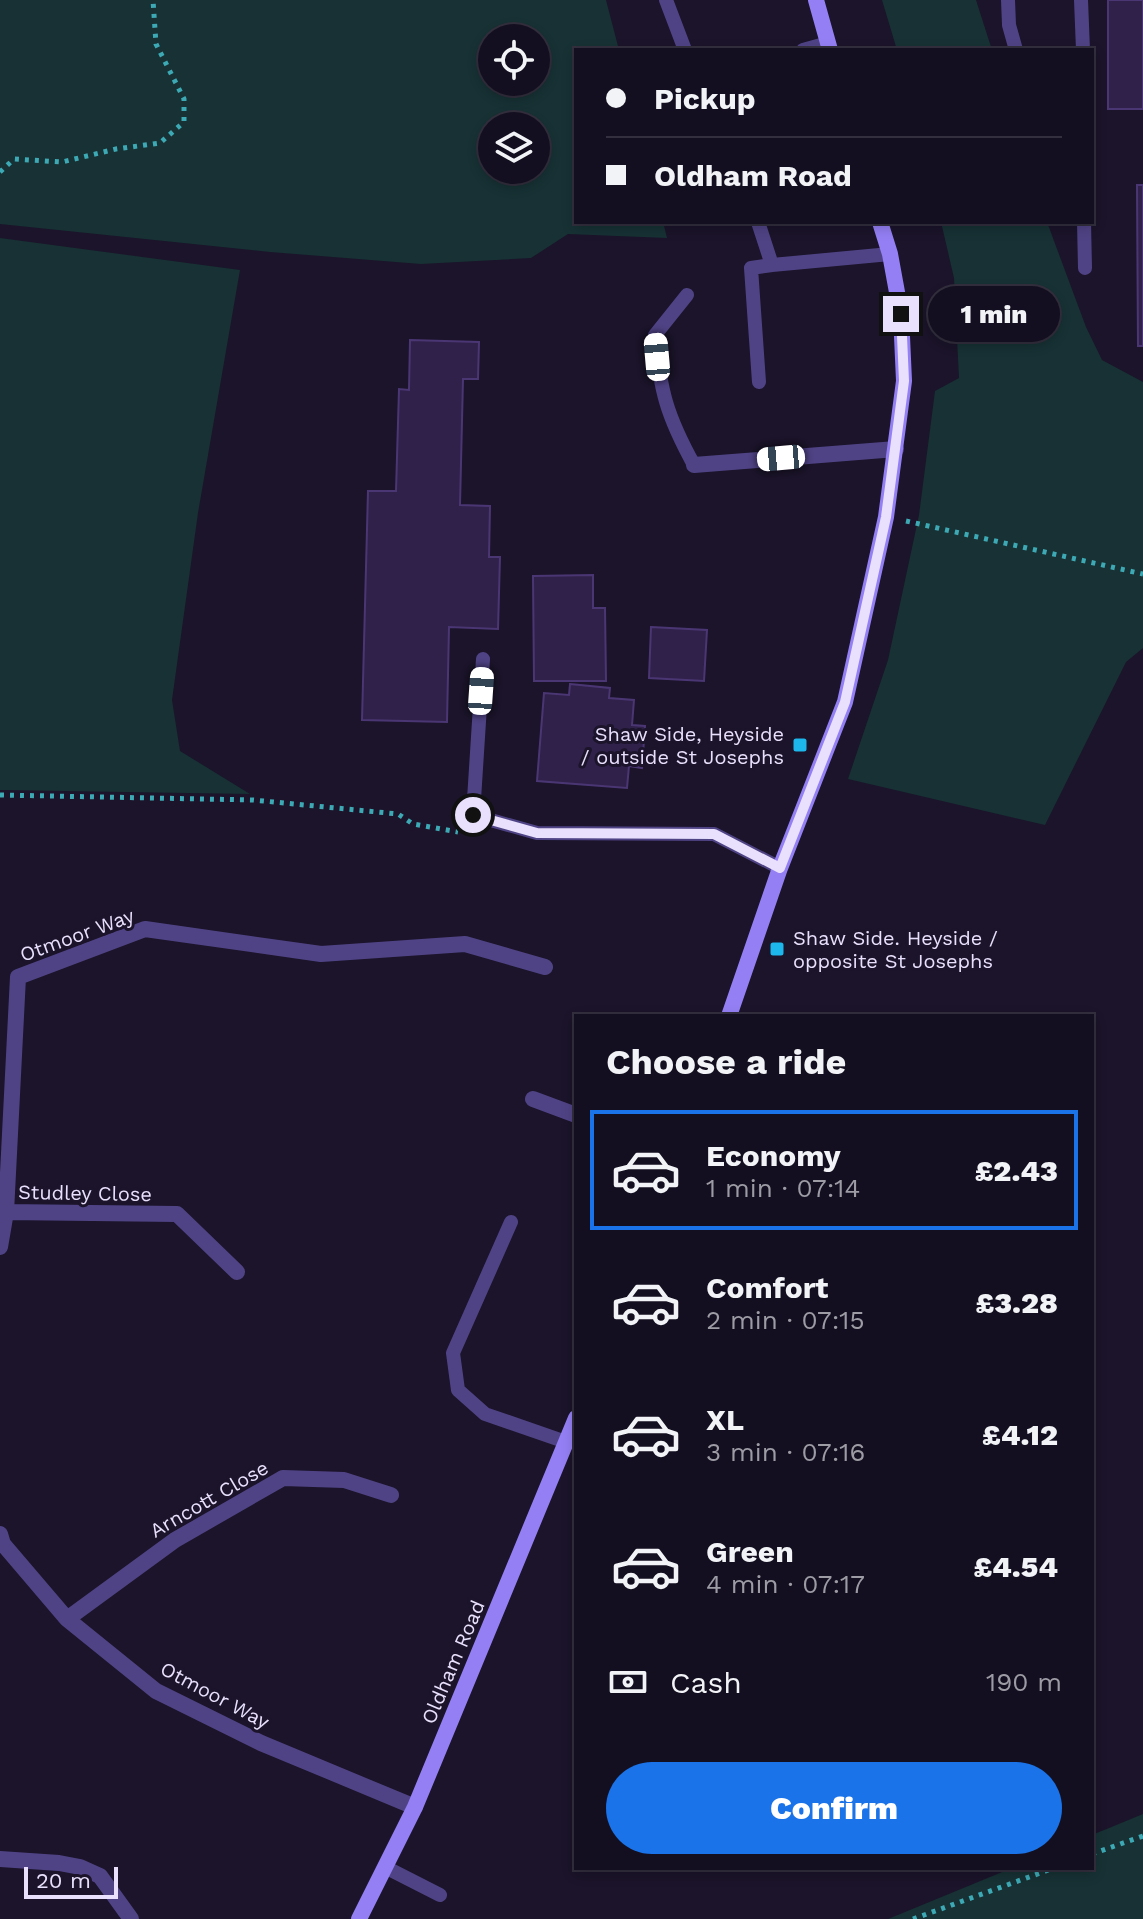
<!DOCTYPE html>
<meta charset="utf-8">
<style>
body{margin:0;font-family:"Work Sans",sans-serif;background:#211d2d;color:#f1f3f6;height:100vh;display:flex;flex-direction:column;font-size:30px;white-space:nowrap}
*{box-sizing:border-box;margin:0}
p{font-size:26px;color:#9d9ca5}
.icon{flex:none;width:44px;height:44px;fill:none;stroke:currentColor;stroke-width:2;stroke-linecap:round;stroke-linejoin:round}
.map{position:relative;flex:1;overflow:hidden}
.panel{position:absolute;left:574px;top:1014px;width:520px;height:856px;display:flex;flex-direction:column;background:#140f20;border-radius:0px;box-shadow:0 4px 12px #0003,0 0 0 2px #332f3e}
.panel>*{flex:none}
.guide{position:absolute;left:574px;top:48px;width:520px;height:176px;border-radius:0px;box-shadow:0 4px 12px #0003,0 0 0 2px #332f3e;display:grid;align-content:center;height:176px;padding:0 32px;background:#140f20}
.controls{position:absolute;left:478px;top:24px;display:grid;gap:16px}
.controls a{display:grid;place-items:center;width:72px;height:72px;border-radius:50%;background:#140f20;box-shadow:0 4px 12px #0003,0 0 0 2px #332f3e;font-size:40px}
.scale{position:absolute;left:24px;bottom:20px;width:94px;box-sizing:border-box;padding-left:8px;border:4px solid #e8e0fc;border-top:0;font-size:22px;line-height:28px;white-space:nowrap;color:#e8e0fc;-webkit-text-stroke:6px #1b142a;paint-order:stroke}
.end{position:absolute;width:36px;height:36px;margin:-18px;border:10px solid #e8e0fc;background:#111;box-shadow:0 0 0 4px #111}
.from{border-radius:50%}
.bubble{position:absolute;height:56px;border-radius:28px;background:#140f20;box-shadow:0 4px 12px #0003,0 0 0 2px #332f3e;font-size:26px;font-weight:800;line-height:56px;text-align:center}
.car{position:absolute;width:24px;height:48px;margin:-24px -12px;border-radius:10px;box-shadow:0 0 6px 2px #0007;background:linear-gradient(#fff 24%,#345 0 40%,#fff 0 76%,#345 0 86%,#fff 0)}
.guide b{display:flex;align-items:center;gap:28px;height:76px;font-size:30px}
.guide b+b{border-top:2px solid #332f3e}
.guide i{width:20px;height:20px;background:#f1f3f6}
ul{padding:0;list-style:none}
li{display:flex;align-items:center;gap:24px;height:120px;margin:0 16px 12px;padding:0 16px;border:4px solid transparent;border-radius:0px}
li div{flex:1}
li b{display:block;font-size:30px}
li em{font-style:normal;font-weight:800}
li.selected{border-color:#1a73e8}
li>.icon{width:72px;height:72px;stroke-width:1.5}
h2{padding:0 32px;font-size:36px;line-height:96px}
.pay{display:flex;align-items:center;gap:20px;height:88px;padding:0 32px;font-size:30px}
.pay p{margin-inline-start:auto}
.primary-button{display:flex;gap:16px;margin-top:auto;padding:16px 32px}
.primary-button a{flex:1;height:92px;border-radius:48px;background:#1a73e8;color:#fff;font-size:32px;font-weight:800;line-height:92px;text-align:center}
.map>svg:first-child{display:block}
</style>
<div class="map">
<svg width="1143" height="1919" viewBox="0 0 1143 1919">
<rect width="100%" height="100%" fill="#1b142a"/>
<path fill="#173134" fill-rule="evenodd" d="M0 0H606L619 50H576V222H663L667 238 568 234 531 258 421 264 270 252 0 224ZM536 38V82H492V38ZM492 126H536V170H492Z
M882 0H976L992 50H897Z
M941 222H1047L1086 327 1102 360 1143 382V648L1126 662 1045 825 848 779 888 660 919 515 935 391 959 378 954 278Z
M0 238 240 270 198 513 172 700 180 751 250 794 0 790Z
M1143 1814V1919H888L1012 1868H1092V1835Z"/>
<path fill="#30214a" stroke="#4b3674" stroke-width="2" d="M1108 0H1143V109H1108Z
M1137 185H1143V346H1138Z
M410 340 479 342 478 379H463L460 505 490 506 489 557H500L498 629 449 627 447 722 362 720 368 491H396L399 389 409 390Z
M593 575V608H605L606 681H534L533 576Z
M651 627 707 630 704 681 649 678Z
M570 684 610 688 609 698 634 700 632 725 645 726 642 768 629 766 627 788 537 781 544 693 569 695Z"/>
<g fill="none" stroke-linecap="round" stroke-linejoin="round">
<path stroke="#3ca9b4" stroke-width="5" stroke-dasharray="4 6" stroke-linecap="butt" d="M0 172 14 159 62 162 116 149 160 143 184 122V99L156 44 153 0
M906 521 1143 574
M0 795 253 800 398 814 413 824 458 832
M1092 1854 1143 1836
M913 1919 1054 1868"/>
<path stroke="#504385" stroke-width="14" d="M666 0 685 50
M1008 0 1009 25 1016 50
M1081 0 1083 50
M803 50 828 43
M758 222 772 265 890 254
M1084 222 1085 268
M687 295 655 335C660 391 667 416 694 465
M759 382 751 268 772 265
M483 659 473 815 537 833 714 834 780 868
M511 1222 453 1353 458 1390 485 1414 566 1442
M385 1867 440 1895"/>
<path stroke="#504385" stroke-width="16" d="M694 465 896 449
M533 1099 576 1115
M6 1212 177 1214 237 1272
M0 1247 6 1212 18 977 145 929 321 954 465 944 545 967
M0 1534 3 1544 67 1619 156 1691 261 1743 415 1807
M67 1619 175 1540 283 1478 344 1480 391 1495
M0 1859 59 1863 80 1867 100 1876 131 1919"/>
<path stroke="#947ff4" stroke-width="16" d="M816 0 830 50
M729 1016 780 868 845 702 886 517 904 381 901 314 890 254 880 222
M359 1919 415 1807 576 1418"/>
</g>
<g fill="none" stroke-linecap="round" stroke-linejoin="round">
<path stroke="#e8e0fc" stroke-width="10" d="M473 815 537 833 714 834 780 868 845 702 886 517 904 381 901 314"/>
</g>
<g fill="#1db7eb" stroke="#1b142a" stroke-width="3">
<rect x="792" y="737" width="16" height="16" rx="4"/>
<rect x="769" y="941" width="16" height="16" rx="4"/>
</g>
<g text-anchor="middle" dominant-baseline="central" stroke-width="6" stroke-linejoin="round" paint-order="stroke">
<g font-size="20" fill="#e8e0fc" stroke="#1b142a" text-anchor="end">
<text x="784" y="734">Shaw Side, Heyside<tspan x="784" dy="23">/ outside St Josephs</tspan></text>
<text x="793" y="938" text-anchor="start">Shaw Side. Heyside /<tspan x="793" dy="23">opposite St Josephs</tspan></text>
</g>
<g font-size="20" fill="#e8e0fc" stroke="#1b142a">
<text transform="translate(77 935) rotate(-20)">Otmoor Way</text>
<text transform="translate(85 1193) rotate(1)">Studley Close</text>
<text transform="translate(209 1499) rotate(-30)">Arncott Close</text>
<text transform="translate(453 1662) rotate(-67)">Oldham Road</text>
<text transform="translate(215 1695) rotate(28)">Otmoor Way</text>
</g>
</g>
</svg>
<div class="controls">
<a><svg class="icon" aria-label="locate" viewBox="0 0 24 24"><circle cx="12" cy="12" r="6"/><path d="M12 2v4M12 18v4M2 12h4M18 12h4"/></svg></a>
<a><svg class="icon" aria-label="layers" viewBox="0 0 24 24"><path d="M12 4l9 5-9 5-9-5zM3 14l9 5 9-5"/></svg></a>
</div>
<div class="scale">20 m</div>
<i class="end from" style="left:473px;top:815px"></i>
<i class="end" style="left:901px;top:314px"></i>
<div class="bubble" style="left:928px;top:286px;width:132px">1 min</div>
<i class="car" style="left:657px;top:357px;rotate:355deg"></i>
<i class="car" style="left:781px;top:458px;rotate:265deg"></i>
<i class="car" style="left:481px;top:691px;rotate:4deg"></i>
<div class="guide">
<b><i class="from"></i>Pickup</b>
<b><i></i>Oldham Road</b>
</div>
<section class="panel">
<h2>Choose a ride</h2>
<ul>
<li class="selected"><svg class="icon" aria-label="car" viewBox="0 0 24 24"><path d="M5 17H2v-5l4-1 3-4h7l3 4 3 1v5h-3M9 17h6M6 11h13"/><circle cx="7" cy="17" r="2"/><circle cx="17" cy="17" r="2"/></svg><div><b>Economy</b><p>1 min · 07:14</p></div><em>£2.43</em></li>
<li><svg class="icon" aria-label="car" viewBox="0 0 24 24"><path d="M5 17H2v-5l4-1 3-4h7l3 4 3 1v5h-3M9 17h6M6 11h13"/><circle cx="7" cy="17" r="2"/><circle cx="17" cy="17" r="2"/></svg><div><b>Comfort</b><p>2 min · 07:15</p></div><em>£3.28</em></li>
<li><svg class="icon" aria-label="car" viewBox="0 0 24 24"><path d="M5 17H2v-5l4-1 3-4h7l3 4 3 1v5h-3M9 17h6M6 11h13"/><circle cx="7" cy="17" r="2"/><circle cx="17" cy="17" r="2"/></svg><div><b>XL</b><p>3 min · 07:16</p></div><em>£4.12</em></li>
<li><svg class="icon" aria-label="car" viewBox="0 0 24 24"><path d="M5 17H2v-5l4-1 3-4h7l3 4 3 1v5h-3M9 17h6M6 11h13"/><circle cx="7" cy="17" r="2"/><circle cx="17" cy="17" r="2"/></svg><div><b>Green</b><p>4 min · 07:17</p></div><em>£4.54</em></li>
</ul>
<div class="pay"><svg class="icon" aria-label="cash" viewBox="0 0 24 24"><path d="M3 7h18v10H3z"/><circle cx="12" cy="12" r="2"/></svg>Cash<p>190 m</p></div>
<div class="primary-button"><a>Confirm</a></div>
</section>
</div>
